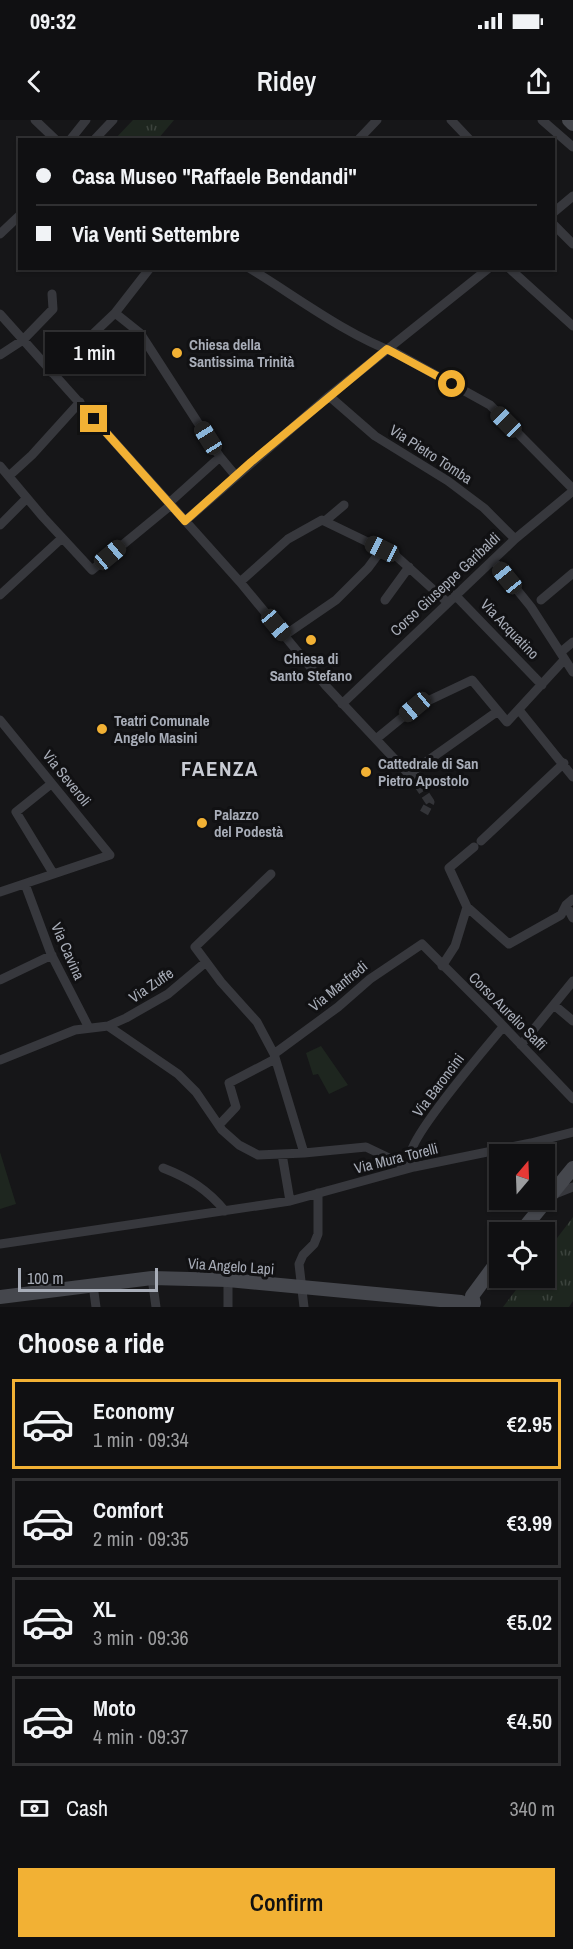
<!DOCTYPE html>
<meta charset="utf-8">
<style>
body{margin:0;font-family:"Archivo Narrow",sans-serif;background:#19191b;color:#f1f3f6;height:100vh;display:flex;flex-direction:column;font-size:22px;white-space:nowrap}
*{box-sizing:border-box;margin:0}
p{font-size:20px;color:#9c9d9f}
.icon{flex:none;width:33px;height:33px;fill:none;stroke:currentColor;stroke-width:2;stroke-linecap:round;stroke-linejoin:round}
.map{position:relative;height:1187px;overflow:hidden}
.drawer{display:flex;flex-direction:column;background:#101012;flex:1}
.drawer>*{flex:none}
.guide{position:absolute;left:18px;top:18px;width:537px;height:132px;border-radius:0px;box-shadow:0 2px 4px #0004,0 0 0 2px #303032;display:grid;align-content:center;height:132px;padding:0 18px;background:#101012}
.needle{width:39px;rotate:19deg}
.buttons{position:absolute;left:489px;top:1024px;display:grid;gap:12px}
.buttons a{display:grid;place-items:center;width:66px;height:66px;border-radius:0px;background:#101012;box-shadow:0 2px 4px #0004,0 0 0 2px #303032;font-size:30px}
.scale{position:absolute;left:18px;bottom:15px;width:140px;box-sizing:border-box;padding-left:6px;border:3px solid #a8adb8;border-top:0;font-size:16px;line-height:21px;white-space:nowrap;color:#a8adb8;-webkit-text-stroke:4px #111113;paint-order:stroke}
.end{position:absolute;width:27px;height:27px;margin:-14px;border:8px solid #f2b134;background:#111;box-shadow:0 0 0 3px #111}
.from{border-radius:50%}
.bubble{position:absolute;height:42px;border-radius:0px;background:#101012;box-shadow:0 2px 4px #0004,0 0 0 2px #303032;font-size:20px;font-weight:600;line-height:42px;text-align:center}
.car{position:absolute;width:18px;height:36px;margin:-18px -9px;border-radius:8px;box-shadow:0 0 4px 2px #0007;background:linear-gradient(#222 24%,#8ab4d8 0 40%,#222 0 76%,#8ab4d8 0 86%,#222 0)}
.guide b{display:flex;align-items:center;gap:21px;height:57px;font-size:22px}
.guide b+b{border-top:2px solid #303032}
.guide i{width:15px;height:15px;background:#f1f3f6}
ul{padding:0;list-style:none}
li{display:flex;align-items:center;gap:18px;height:90px;margin:0 12px 9px;padding:0 6px;border:3px solid #303032;border-radius:0px}
li div{flex:1}
li b{display:block;font-size:22px}
li em{font-style:normal;font-weight:600}
li.current{border-color:#f2b134}
li>.icon{width:54px;height:54px;stroke-width:1.5}
h2{padding:0 18px;font-size:27px;line-height:72px}
.pay{display:flex;align-items:center;gap:15px;height:66px;padding:0 18px;font-size:22px}
.pay p{margin-inline-start:auto}
.button{display:flex;gap:12px;margin-top:auto;padding:12px 18px}
.button a{flex:1;height:69px;border-radius:0px;background:#f2b134;color:#111;font-size:24px;font-weight:600;line-height:69px;text-align:center}
.status{display:flex;justify-content:space-between;align-items:center;height:42px;padding:0 30px;background:#101012;direction:ltr}
.status svg{height:16px;fill:currentColor}
header{display:flex;justify-content:space-between;align-items:center;height:78px;padding:0 18px;background:#101012;font-size:27px;font-weight:600}
.map>svg:first-child{display:block}
</style>
<div class="status"><b>09:32</b><svg viewBox="0 0 49 12"><path d="M0 12V9h3v3zM5 12V6h3v6zM10 12V3h3v9zM15 12V0h3v12zM26 1h20v11H26zM47 4h2v5h-2z"/></svg></div>
<header><svg class="icon" aria-label="back" viewBox="0 0 24 24"><path d="M15 5l-7 7 7 7"/></svg>Ridey<svg class="icon" aria-label="share" viewBox="0 0 24 24"><path d="M12 15V3M7 8l5-5 5 5M5 13v7h14v-7"/></svg></header>
<div class="map">
<svg width="573" height="1187" viewBox="0 0 573 1187">
<defs>
<pattern id="grass-tufts" width="24" height="20" patternUnits="userSpaceOnUse" patternTransform="scale(1.5)"><rect width="24" height="20" fill="#1e261f"/><path d="M3 7l-1-3M5 7V3M7 7l1-3M15 17l-1-3M17 17v-4M19 17l1-3" fill="none" stroke="#3c433d"/></pattern>
</defs>
<rect width="100%" height="100%" fill="#161618"/>
<path fill="url(#grass-tufts)" d="M133 0H174L158 19H115Z
M573 1097V1181L569 1187H503L525 1158H544L545 1134Z"/>
<path fill="#1e261f" d="M321 926 348 965 329 974 318 954 313 955 306 933Z
M0 1032 16 1084 0 1089Z"/>
<g fill="none" stroke-linecap="round" stroke-linejoin="round">
<path stroke="#333438" stroke-width="9" stroke-dasharray="9 4.5" stroke-linecap="butt" d="M418 664 430 682 424 693"/>
<path stroke="#37383d" stroke-width="9" d="M35 0 56 20
M451 0 470 20
M542 0 573 27
M70 20 86 0
M94 20 113 0
M358 20 377 0
M554 92 573 76
M554 105 573 124
M0 114 20 95
M249 148C297 177 343 213 396 233L490 285 573 369
M509 148 573 206
M115 193 140 213 220 337 235 355
M0 194 240 462 326 566 418 664
M0 235 23 220 53 189 52 174
M52 253 115 193 150 148
M329 276 375 316 448 361 484 388 515 419
M0 346 43 397 92 450 171 385
M9 356 32 335 80 282
M169 383 220 337
M185 401 329 276 489 148
M325 401 344 385
M0 405 27 378
M493 440 531 487 573 552
M240 462 288 419 322 400 382 429 385 426 447 482
M0 475 62 418
M455 475 542 565
M385 480 409 447
M541 480 573 453
M285 515 336 480 368 448 382 429
M561 532 573 522
M342 584 515 419 573 371
M519 590 573 657
M0 600 110 735 0 772
M376 619 415 587 472 560 507 602 564 540
M409 654 498 591
M51 664 16 692 53 753
M481 721 564 643
M474 727 449 748 467 787 509 824 561 795 566 785 573 779
M271 754 195 827 221 862 257 902 274 934 304 1033
M25 764 51 834 89 908
M566 785 573 798
M442 846 455 826 467 787
M0 860 52 835
M554 885 573 901
M108 906 178 954 196 972 222 1010 239 1025 258 1035 304 1033 366 1027 410 1048
M521 925 573 861
M274 934 338 887 370 859 422 824 489 891 573 979
M0 940 75 910 108 906 126 898 168 874 206 842
M219 1005 236 987 229 963 275 939
M282 1034 290 1081
M414 1047C413 1043 411 1037 411 1033 413 1013 487 926 503 907
M163 1048C189 1058 208 1070 225 1091
M555 1074 573 1067
M0 1124 290 1081 414 1047 531 1023 573 1012
M152 1158 156 1187
M93 1165 96 1187
M228 1187V1160
M304 1187 299 1144 303 1135 314 1124 318 1114V1073"/>
<path stroke="#45474d" stroke-width="14" d="M569 0 573 4
M520 1113 573 1048
M0 1177 152 1158 228 1160 461 1182
M472 1187 474 1183 472 1176 500 1138"/>
</g>
<g fill="none" stroke-linecap="round" stroke-linejoin="round">
<path stroke="#f2b134" stroke-width="8" d="M94 299 185 401 251 342 387 229 452 264"/>
</g>
<g fill="#f2b134" stroke="#111113" stroke-width="2">
<circle cx="177" cy="233" r="6"/>
<circle cx="311" cy="520" r="6"/>
<circle cx="102" cy="609" r="6"/>
<circle cx="366" cy="652" r="6"/>
<circle cx="202" cy="703" r="6"/>
</g>
<g text-anchor="middle" dominant-baseline="central" stroke-width="6" stroke-linejoin="round" paint-order="stroke">
<g font-size="15" font-weight="bold" fill="#a8adb8" stroke="#111113" text-anchor="start">
<text x="189" y="224">Chiesa della<tspan x="189" dy="17">Santissima Trinità</tspan></text>
<text x="311" y="538" text-anchor="middle">Chiesa di<tspan x="311" dy="17">Santo Stefano</tspan></text>
<text x="114" y="600">Teatri Comunale<tspan x="114" dy="17">Angelo Masini</tspan></text>
<text x="378" y="643">Cattedrale di San<tspan x="378" dy="17">Pietro Apostolo</tspan></text>
<text x="214" y="694">Palazzo<tspan x="214" dy="17">del Podestà</tspan></text>
</g>
<g font-size="15" fill="#a8adb8" stroke="#111113">
<text transform="translate(431 334) rotate(33)">Via Pietro Tomba</text>
<text transform="translate(445 464) rotate(-43)">Corso Giuseppe Garibaldi</text>
<text transform="translate(510 509) rotate(46)">Via Acquatino</text>
<text transform="translate(67 658) rotate(51)">Via Severoli</text>
<text transform="translate(68 831) rotate(66)">Via Cavina</text>
<text transform="translate(151 865) rotate(-34)">Via Zuffe</text>
<text transform="translate(338 866) rotate(-39)">Via Manfredi</text>
<text transform="translate(508 891) rotate(45)">Corso Aurelio Saffi</text>
<text transform="translate(438 965) rotate(-53)">Via Baroncini</text>
<text transform="translate(396 1038) rotate(-14)">Via Mura Torelli</text>
<text transform="translate(231 1146) rotate(4)">Via Angelo Lapi</text>
</g>
<g font-size="21" font-weight="bold" letter-spacing="1.5" fill="#c9ccd4" stroke="#111113">
<text x="220" y="648">FAENZA</text>
</g>
</g>
</svg>
<div class="buttons">
<a><svg class="needle" viewBox="-14 -14 28 28"><path d="M0-13l5 13h-10z" fill="#e53935"/><path d="M0 13l5-13h-10z" fill="#9c9d9f"/></svg></a>
<a><svg class="icon" aria-label="locate" viewBox="0 0 24 24"><circle cx="12" cy="12" r="6"/><path d="M12 2v4M12 18v4M2 12h4M18 12h4"/></svg></a>
</div>
<div class="scale">100 m</div>
<i class="end from" style="left:452px;top:264px"></i>
<i class="end" style="left:94px;top:299px"></i>
<div class="bubble" style="left:45px;top:212px;width:99px">1 min</div>
<i class="car" style="left:506px;top:302px;rotate:315deg"></i>
<i class="car" style="left:208px;top:318px;rotate:328deg"></i>
<i class="car" style="left:382px;top:429px;rotate:296deg"></i>
<i class="car" style="left:110px;top:435px;rotate:50deg"></i>
<i class="car" style="left:507px;top:458px;rotate:321deg"></i>
<i class="car" style="left:276px;top:505px;rotate:140deg"></i>
<i class="car" style="left:415px;top:587px;rotate:230deg"></i>
<div class="guide">
<b><i class="from"></i>Casa Museo &quot;Raffaele Bendandi&quot;</b>
<b><i></i>Via Venti Settembre</b>
</div>
</div>
<section class="drawer">
<h2>Choose a ride</h2>
<ul>
<li class="current"><svg class="icon" aria-label="car" viewBox="0 0 24 24"><path d="M5 17H2v-5l4-1 3-4h7l3 4 3 1v5h-3M9 17h6M6 11h13"/><circle cx="7" cy="17" r="2"/><circle cx="17" cy="17" r="2"/></svg><div><b>Economy</b><p>1 min · 09:34</p></div><em>€2.95</em></li>
<li><svg class="icon" aria-label="car" viewBox="0 0 24 24"><path d="M5 17H2v-5l4-1 3-4h7l3 4 3 1v5h-3M9 17h6M6 11h13"/><circle cx="7" cy="17" r="2"/><circle cx="17" cy="17" r="2"/></svg><div><b>Comfort</b><p>2 min · 09:35</p></div><em>€3.99</em></li>
<li><svg class="icon" aria-label="car" viewBox="0 0 24 24"><path d="M5 17H2v-5l4-1 3-4h7l3 4 3 1v5h-3M9 17h6M6 11h13"/><circle cx="7" cy="17" r="2"/><circle cx="17" cy="17" r="2"/></svg><div><b>XL</b><p>3 min · 09:36</p></div><em>€5.02</em></li>
<li><svg class="icon" aria-label="car" viewBox="0 0 24 24"><path d="M5 17H2v-5l4-1 3-4h7l3 4 3 1v5h-3M9 17h6M6 11h13"/><circle cx="7" cy="17" r="2"/><circle cx="17" cy="17" r="2"/></svg><div><b>Moto</b><p>4 min · 09:37</p></div><em>€4.50</em></li>
</ul>
<div class="pay"><svg class="icon" aria-label="cash" viewBox="0 0 24 24"><path d="M3 7h18v10H3z"/><circle cx="12" cy="12" r="2"/></svg>Cash<p>340 m</p></div>
<div class="button"><a>Confirm</a></div>
</section>
